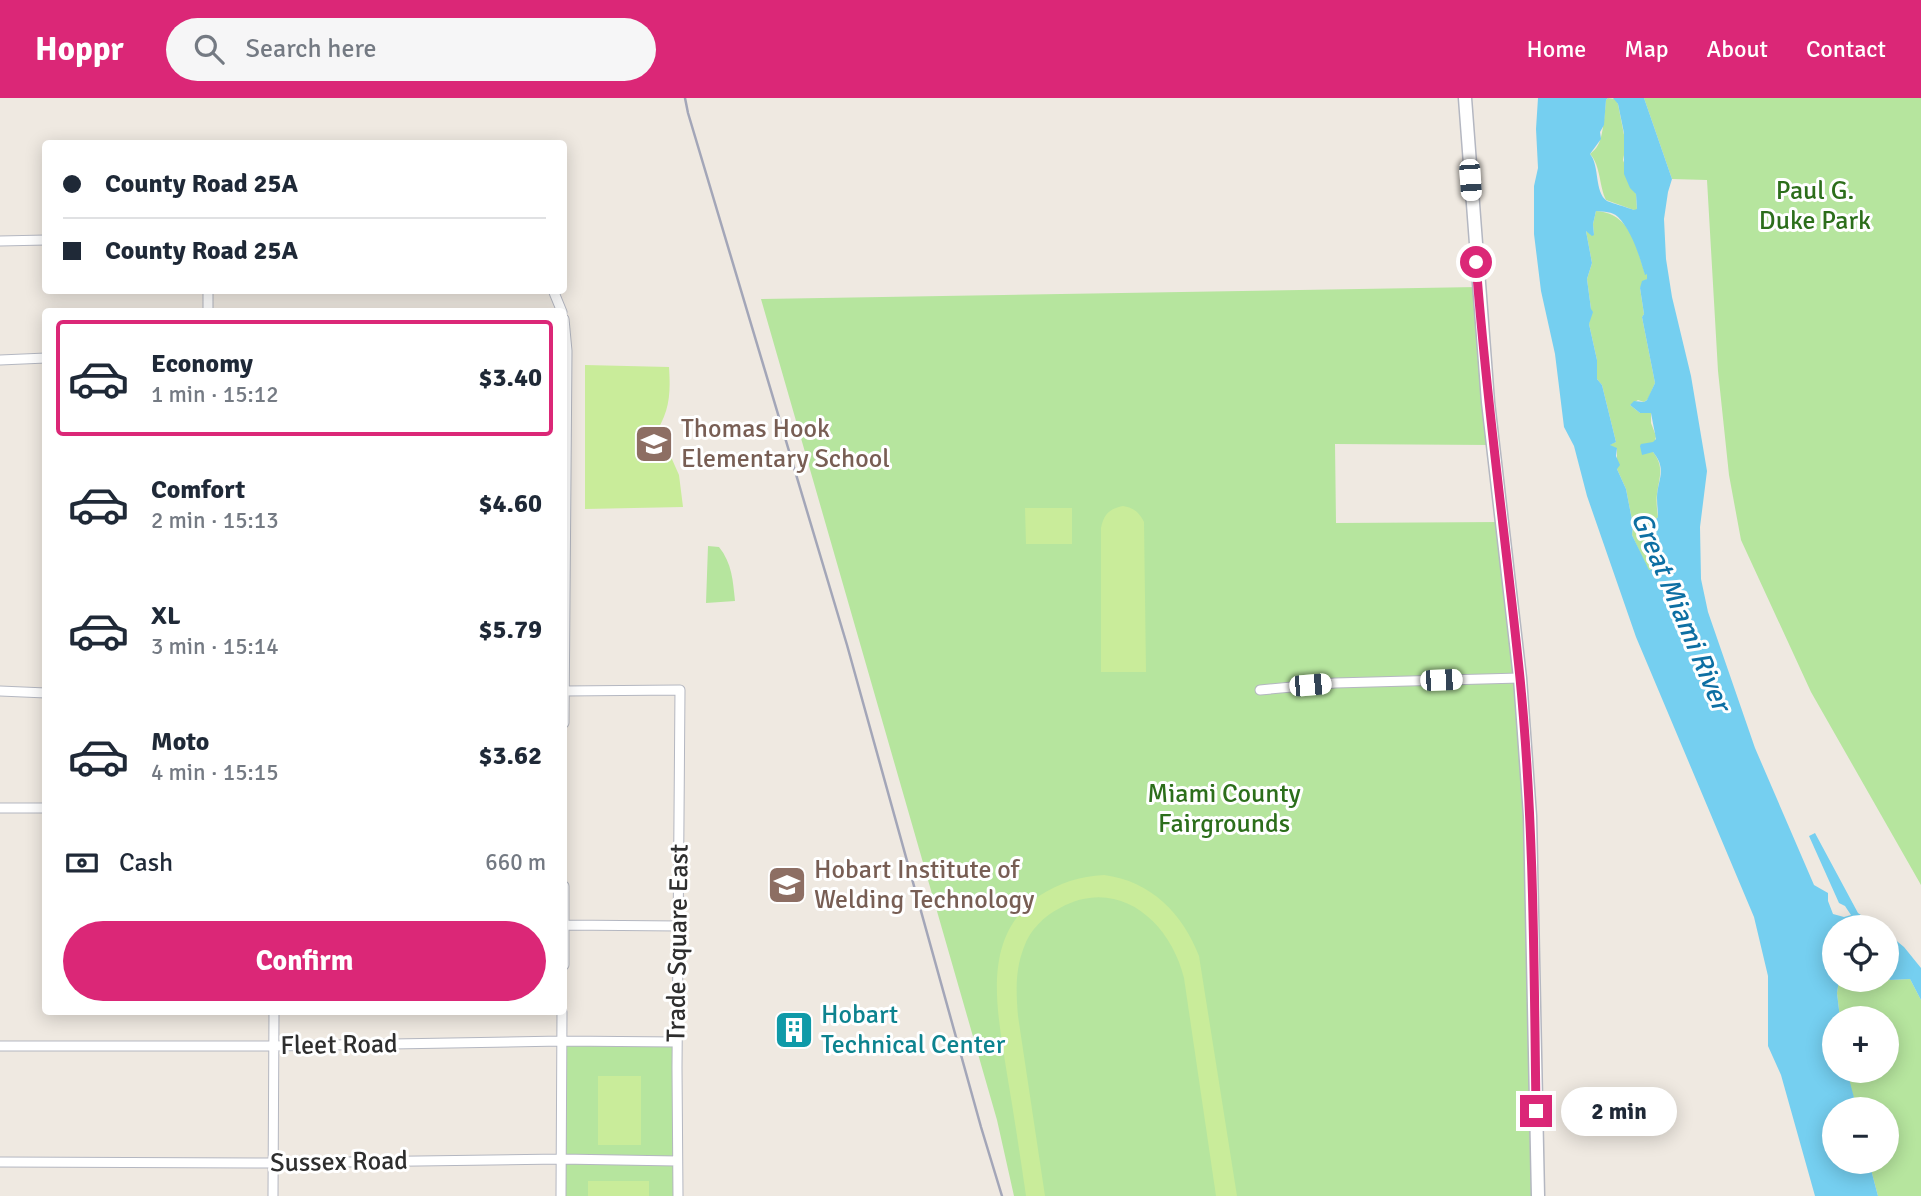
<!DOCTYPE html>
<meta charset="utf-8">
<style>
body{margin:0;font-family:Signika,sans-serif;background:#f6f6f7;color:#1f2937;height:100vh;display:flex;flex-direction:column;font-size:26px;white-space:nowrap}
*{box-sizing:border-box;margin:0}
p{font-size:23px;color:#747a83}
.icon{flex:none;width:38px;height:38px;fill:none;stroke:currentColor;stroke-width:2;stroke-linecap:round;stroke-linejoin:round}
.map{position:relative;flex:1;overflow:hidden}
.details{position:absolute;left:42px;top:210px;width:525px;height:707px;display:flex;flex-direction:column;background:#fff;border-radius:7px;box-shadow:0 4px 18px #0003}
.details>*{flex:none}
.hud{position:absolute;left:42px;top:42px;width:525px;height:154px;border-radius:7px;box-shadow:0 4px 18px #0003;display:grid;align-content:center;height:154px;padding:0 21px;background:#fff}
.tools{position:absolute;left:1822px;top:817px;display:grid;gap:14px}
.tools a{display:grid;place-items:center;width:77px;height:77px;border-radius:50%;background:#fff;box-shadow:0 4px 18px #0003;font-size:35px}
.end{position:absolute;width:32px;height:32px;margin:-16px;border:9px solid #db2777;background:#fff;box-shadow:0 0 0 4px #fff}
.from{border-radius:50%}
.bubble{position:absolute;height:49px;border-radius:24px;background:#fff;box-shadow:0 4px 18px #0003;font-size:23px;font-weight:700;line-height:49px;text-align:center}
.car{position:absolute;width:21px;height:42px;margin:-21px -10px;border-radius:9px;box-shadow:0 0 5px 2px #0007;background:linear-gradient(#fff 24%,#345 0 40%,#fff 0 76%,#345 0 86%,#fff 0)}
.hud b{display:flex;align-items:center;gap:24px;height:66px;font-size:26px}
.hud b+b{border-top:2px solid #e0e1e3}
.hud i{width:18px;height:18px;background:#1f2937}
ul{padding:12px 0 0;list-style:none}
li{display:flex;align-items:center;gap:21px;height:116px;margin:0 14px 10px;padding:0 7px;border:4px solid transparent;border-radius:7px}
li div{flex:1}
li b{display:block;font-size:26px}
li em{font-style:normal;font-weight:700}
li.current{border-color:#db2777}
li>.icon{width:63px;height:63px;stroke-width:1.5}
.pay{display:flex;align-items:center;gap:18px;height:77px;padding:0 21px;font-size:26px}
.pay p{margin-inline-start:auto}
.cta{display:flex;gap:14px;margin-top:auto;padding:14px 21px}
.cta a{flex:1;height:80px;border-radius:42px;background:#db2777;color:#fff;font-size:28px;font-weight:700;line-height:80px;text-align:center}
header{display:flex;align-items:center;gap:42px;box-sizing:border-box;height:98px;padding:0 35px;background:#db2777;color:#fff}
header strong{font-size:33px}
nav{display:flex;gap:38px;margin-inline-start:auto;font-size:24px}
.search{width:490px;height:63px;background:#f6f6f7;display:flex;align-items:center;gap:18px;box-sizing:border-box;padding:0 24px;border-radius:38px;color:#747a83;font-size:26px}
.map>svg:first-child{display:block}
</style>
<header>
<strong>Hoppr</strong>
<div class="search"><svg class="icon" aria-label="search" viewBox="0 0 24 24"><circle cx="10" cy="10" r="6"/><path d="M15 15l6 6"/></svg>Search here</div>
<nav><a>Home</a><a>Map</a><a>About</a><a>Contact</a></nav>
</header>
<div class="map">
<svg width="1921" height="1098" viewBox="0 0 1921 1098">
<rect width="100%" height="100%" fill="#efe9e1"/>
<path fill="#b6e59e" d="M1608 0 1615 1 1618 6 1626 47 1623 62 1636 96 1637 112H1634L1606 102C1599 88 1601 68 1590 56 1593 53 1596 51 1598 47 1603 40 1605 13 1606 2Z
M1644 0H1921V787L1811 594 1741 442 1729 377 1718 273 1707 82 1672 81Z
M1596 113C1630 115 1636 147 1645 176L1647 175V181L1640 190 1644 216 1642 219 1655 285 1648 301 1644 304 1638 302 1630 307 1640 315 1651 314V325L1656 338 1653 354C1665 369 1659 380 1657 396 1656 403 1657 412 1658 419L1654 423V460L1651 472H1648L1632 437 1633 427 1626 391 1617 371V351L1609 347 1616 344 1602 287 1597 281V262L1589 226 1591 211 1587 181 1592 165 1586 133 1594 137 1593 126Z
M1478 189 1493 347 1335 346 1336 425 1501 424 1520 580 1538 1098H1014L997 1022 761 201Z
M708 448 719 449C732 465 733 483 735 503L706 505Z
M1887 878 1890 882 1910 881 1921 902V1098H1878L1869 1064H1886V1012L1857 1011 1847 977V973H1886V920H1840L1837 895 1839 882H1886Z
M562 943 677 944 678 1098H561Z"/>
<path fill="#c9ec9a" d="M585 267 669 269C671 299 669 315 653 339L667 350 679 377 683 409 585 411Z
M1123 408C1134 410 1139 414 1144 424L1146 574H1101V430C1104 416 1109 411 1123 408Z
M1025 410H1072V446H1026Z
M1104 777C1151 783 1183 816 1199 858L1237 1098H1216L1184 880C1170 823 1118 778 1060 810 1044 818 1030 832 1024 849 1015 872 1016 894 1018 918L1045 1098H1026C1020 1057 1014 1017 1007 976 998 915 979 840 1039 798 1059 785 1080 778 1104 777Z
M598 978H641V1047H598Z
M588 1083H649V1098H588Z"/>
<path fill="#75cff0" fill-rule="evenodd" d="M1538 0H1608L1606 2 1604 27 1600 34 1601 41 1590 56C1600 68 1594 94 1607 103 1609 104 1629 110 1634 112L1637 111 1636 96 1630 90 1624 76V35L1618 6 1613 0H1644L1672 81 1668 94 1664 121 1666 161 1672 199 1691 278 1707 373 1700 429 1701 481 1708 514 1755 650 1814 787 1828 795V803L1833 816 1844 819 1851 817 1845 808 1839 805 1809 738 1815 735 1858 815 1879 829 1834 830V882H1839L1837 895 1840 920H1834V973H1847L1857 1011 1834 1012V1064H1869L1878 1098H1815L1781 977 1768 948V878L1754 819 1636 539 1587 398 1574 348 1564 329 1555 256 1541 193 1534 136V88L1538 70 1536 31ZM1596 113C1604 114 1612 113 1618 119 1632 133 1639 157 1645 177L1647 176V181L1642 183 1640 190 1644 216 1642 219 1655 285 1647 302 1644 304 1634 303 1630 307 1640 315H1651L1656 341 1653 344 1641 346 1640 348 1642 357 1653 354C1668 372 1657 382 1657 400 1657 407 1658 413 1658 419L1654 423 1653 448 1651 451 1654 460 1651 472H1649L1632 437 1633 427 1626 391 1617 371 1620 367 1616 358 1617 350 1610 347 1616 344 1602 287 1597 281V262L1589 226 1593 214 1591 211 1587 181 1592 165 1586 133 1592 138 1594 137 1593 126Z
M1887 835 1904 849 1921 870V902L1910 881 1890 882 1887 878Z"/>
<g fill="none" stroke-linecap="round" stroke-linejoin="round">
<g stroke="#b4b7c1" stroke-width="11">
<path id="minor" d="M0 143 46 142
M208 192V214
M553 192 562 214
M564 221 567 253 564 625
M0 262 46 260
M1260 592 1335 585 1520 580
M0 593 46 595
M564 593 680 592 677 970 678 1098
M0 710H46
M564 788V867
M564 827 679 828
M0 948H274L562 943 677 944
M0 1064 273 1065 561 1061 677 1063
M273 1098 274 914
M561 1098 562 914"/>
</g>
<g stroke="#b4b7c1" stroke-width="15">
<path id="secondary" d="M1465 0 1488 304 1520 580 1530 718 1538 1098"/>
</g>
<use href="#minor" stroke="#fff" stroke-width="9"/>
<use href="#secondary" stroke="#fff" stroke-width="12"/>
<path stroke="#a3a6b8" stroke-width="2.5" d="M685 0 688 15 847 547 981 1029 1002 1098"/>
</g>
<g fill="none" stroke-linecap="round" stroke-linejoin="round">
<path stroke="#db2777" stroke-width="9" d="M1476 164C1486 303 1506 441 1520 580 1534 723 1534 869 1536 1013"/>
</g>
<defs>
<g id="school-square" transform="scale(2.0125)"><rect x="-9" y="-9" width="18" height="18" rx="4" fill="#8d6e63" stroke="#fff"/><path d="M0-5L7-2L0 1L-7-2ZM-4 1L0 2.5L4 1V4Q0 6-4 4Z" fill="#fff"/></g>
<g id="university-square" transform="scale(2.0125)"><rect x="-9" y="-9" width="18" height="18" rx="4" fill="#8d6e63" stroke="#fff"/><path d="M0-5L7-2L0 1L-7-2ZM-4 1L0 2.5L4 1V4Q0 6-4 4Z" fill="#fff"/></g>
<g id="building-square" transform="scale(2.0125)"><rect x="-9" y="-9" width="18" height="18" rx="4" fill="#0f9aa8" stroke="#fff"/><path d="M-4-6H4V6H1V3H-1V6H-4ZM-2.5-4.3h1.7v1.8h-1.7ZM.8-4.3h1.7v1.8H.8ZM-2.5-1h1.7V.8h-1.7ZM.8-1h1.7V.8H.8Z" fill="#fff"/></g>
</defs>
<g fill-rule="evenodd">
<use href="#school-square" x="654" y="346"/>
<use href="#university-square" x="787" y="787"/>
<use href="#building-square" x="794" y="932"/>
</g>
<g text-anchor="middle" dominant-baseline="central" stroke-width="6" stroke-linejoin="round" paint-order="stroke">
<g font-size="26" fill="#2c6e1b" stroke="#fff">
<text x="1815" y="93">Paul G.<tspan x="1815" dy="30">Duke Park</tspan></text>
<text x="1224" y="696">Miami County<tspan x="1224" dy="30">Fairgrounds</tspan></text>
</g>
<g font-size="26" fill="#785e54" stroke="#fff" text-anchor="start">
<text x="681" y="331">Thomas Hook<tspan x="681" dy="30">Elementary School</tspan></text>
<text x="814" y="772">Hobart Institute of<tspan x="814" dy="30">Welding Technology</tspan></text>
</g>
<g font-size="26" fill="#2e2e2e" stroke="#fff">
<text transform="translate(678 845) rotate(-89)">Trade Square East</text>
<text transform="translate(339 947) rotate(-1)">Fleet Road</text>
<text transform="translate(339 1064) rotate(-1)">Sussex Road</text>
</g>
<g font-size="26" fill="#0d838f" stroke="#fff" text-anchor="start">
<text x="821" y="917">Hobart<tspan x="821" dy="30">Technical Center</tspan></text>
</g>
<g font-size="28" font-style="italic" fill="#0d6fa3" stroke="#fff">
<text transform="translate(1681 513) rotate(67)">Great Miami River</text>
</g>
</g>
</svg>
<div class="tools">
<a><svg class="icon" aria-label="locate" viewBox="0 0 24 24"><circle cx="12" cy="12" r="6"/><path d="M12 2v4M12 18v4M2 12h4M18 12h4"/></svg></a>
<a>+</a>
<a>−</a>
</div>
<i class="end from" style="left:1476px;top:164px"></i>
<i class="end" style="left:1536px;top:1013px"></i>
<div class="bubble" style="left:1561px;top:989px;width:116px">2 min</div>
<i class="car" style="left:1470px;top:82px;rotate:176deg"></i>
<i class="car" style="left:1441px;top:582px;rotate:88deg"></i>
<i class="car" style="left:1310px;top:587px;rotate:85deg"></i>
<div class="hud">
<b><i class="from"></i>County Road 25A</b>
<b><i></i>County Road 25A</b>
</div>
<section class="details">
<ul>
<li class="current"><svg class="icon" aria-label="car" viewBox="0 0 24 24"><path d="M5 17H2v-5l4-1 3-4h7l3 4 3 1v5h-3M9 17h6M6 11h13"/><circle cx="7" cy="17" r="2"/><circle cx="17" cy="17" r="2"/></svg><div><b>Economy</b><p>1 min · 15:12</p></div><em>$3.40</em></li>
<li><svg class="icon" aria-label="car" viewBox="0 0 24 24"><path d="M5 17H2v-5l4-1 3-4h7l3 4 3 1v5h-3M9 17h6M6 11h13"/><circle cx="7" cy="17" r="2"/><circle cx="17" cy="17" r="2"/></svg><div><b>Comfort</b><p>2 min · 15:13</p></div><em>$4.60</em></li>
<li><svg class="icon" aria-label="car" viewBox="0 0 24 24"><path d="M5 17H2v-5l4-1 3-4h7l3 4 3 1v5h-3M9 17h6M6 11h13"/><circle cx="7" cy="17" r="2"/><circle cx="17" cy="17" r="2"/></svg><div><b>XL</b><p>3 min · 15:14</p></div><em>$5.79</em></li>
<li><svg class="icon" aria-label="car" viewBox="0 0 24 24"><path d="M5 17H2v-5l4-1 3-4h7l3 4 3 1v5h-3M9 17h6M6 11h13"/><circle cx="7" cy="17" r="2"/><circle cx="17" cy="17" r="2"/></svg><div><b>Moto</b><p>4 min · 15:15</p></div><em>$3.62</em></li>
</ul>
<div class="pay"><svg class="icon" aria-label="cash" viewBox="0 0 24 24"><path d="M3 7h18v10H3z"/><circle cx="12" cy="12" r="2"/></svg>Cash<p>660 m</p></div>
<div class="cta"><a>Confirm</a></div>
</section>
</div>
